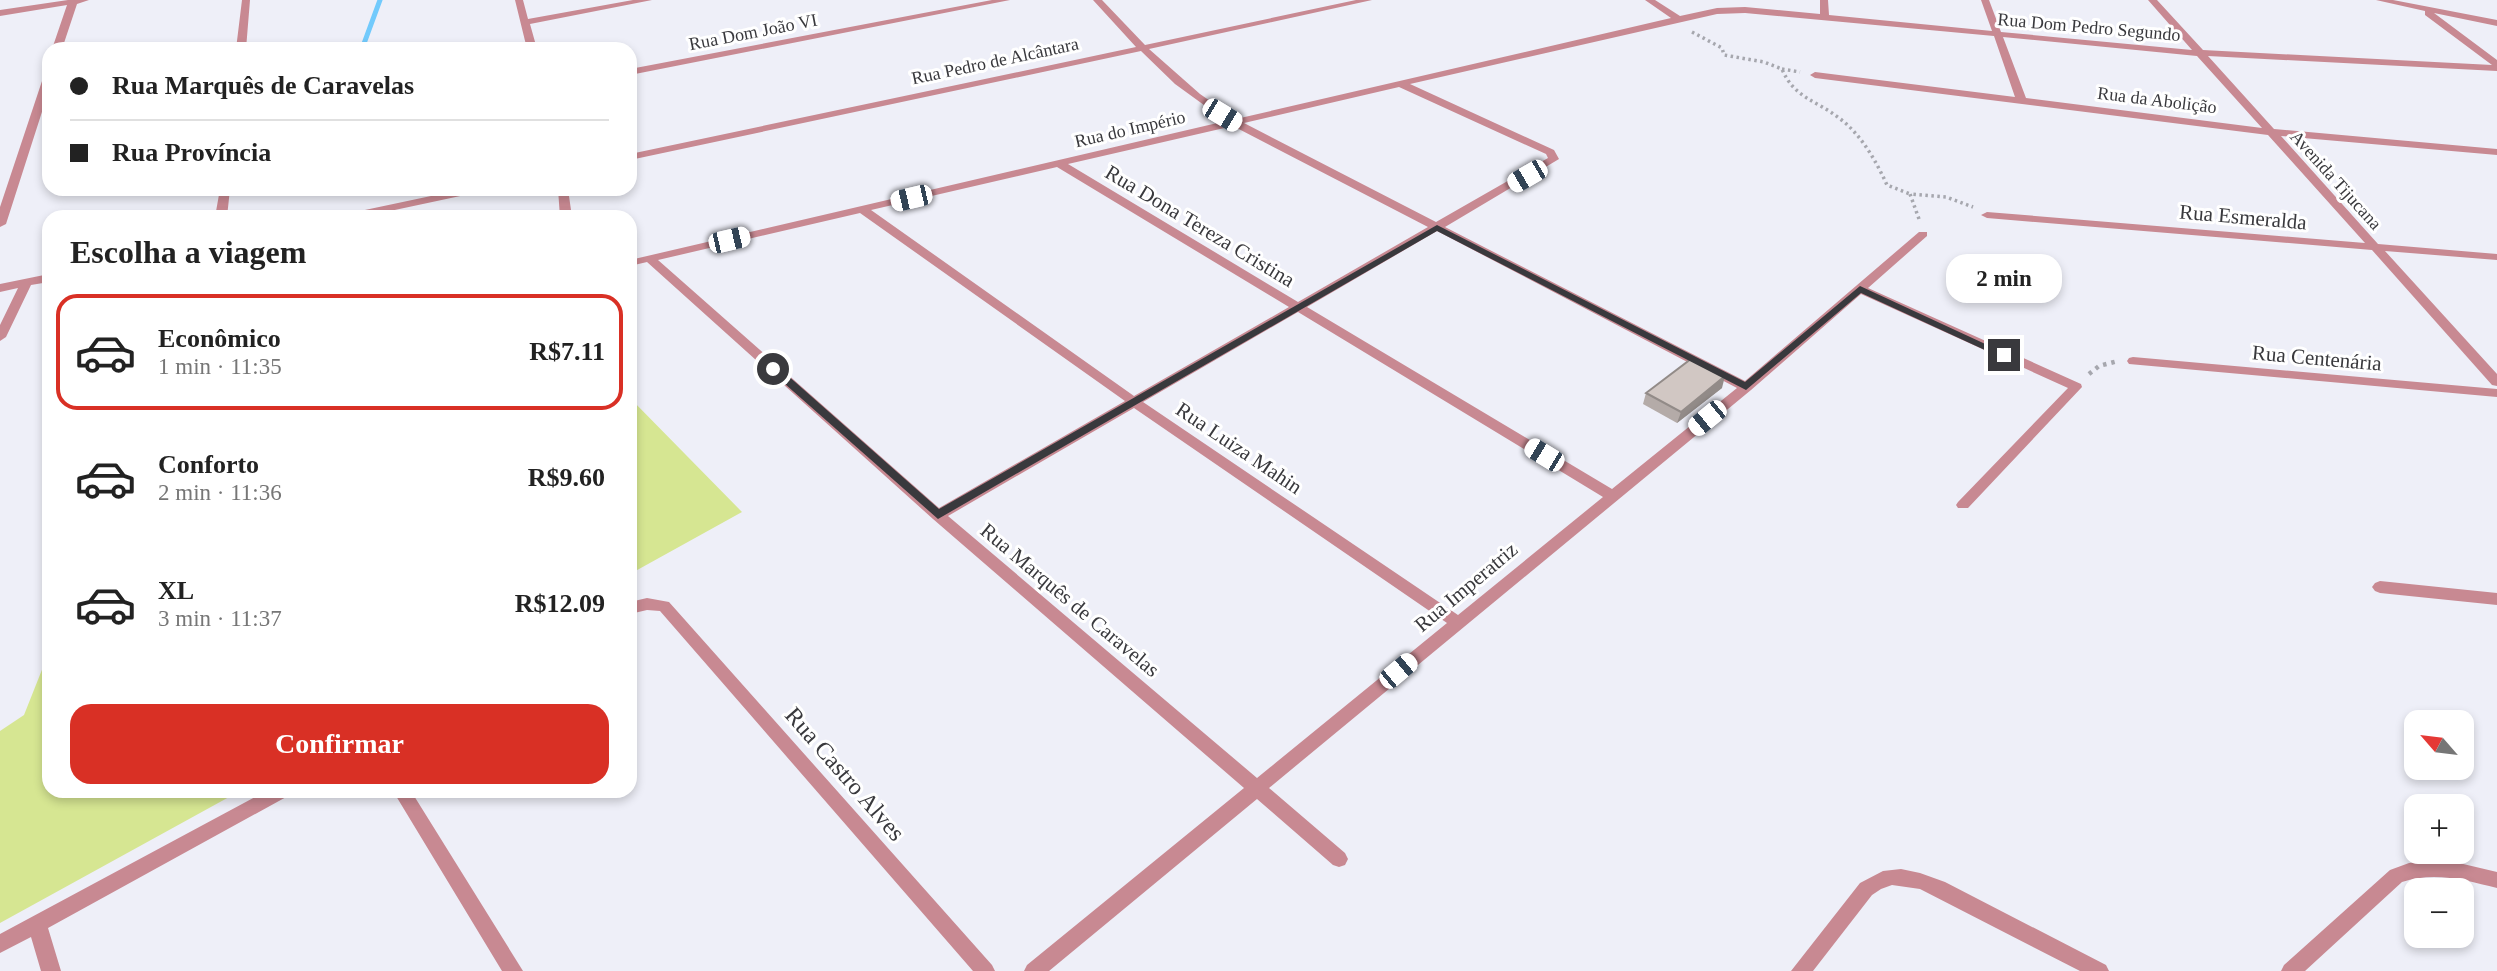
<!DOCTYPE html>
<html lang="pt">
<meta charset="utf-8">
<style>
body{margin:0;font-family:"Times New Roman",serif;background:#f6f6f6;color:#222;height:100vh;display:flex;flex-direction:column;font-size:26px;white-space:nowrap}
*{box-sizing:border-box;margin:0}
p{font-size:23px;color:#767676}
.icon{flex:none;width:38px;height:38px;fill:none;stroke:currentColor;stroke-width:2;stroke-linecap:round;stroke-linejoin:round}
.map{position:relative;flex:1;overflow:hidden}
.sheet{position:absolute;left:42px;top:210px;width:595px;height:588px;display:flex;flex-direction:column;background:#fff;border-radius:21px;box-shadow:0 4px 10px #0003}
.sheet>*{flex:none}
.guide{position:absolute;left:42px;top:42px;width:595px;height:154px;border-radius:21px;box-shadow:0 4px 10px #0003;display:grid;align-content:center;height:154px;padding:0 28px;background:#fff}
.needle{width:46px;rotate:298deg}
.controls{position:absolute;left:2404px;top:710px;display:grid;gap:14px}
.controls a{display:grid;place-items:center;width:70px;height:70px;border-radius:14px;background:#fff;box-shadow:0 4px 10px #0003;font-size:35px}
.end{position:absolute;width:32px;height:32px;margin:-16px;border:9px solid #39393d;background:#fff;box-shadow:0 0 0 4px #fff}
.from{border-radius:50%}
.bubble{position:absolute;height:49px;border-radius:21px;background:#fff;box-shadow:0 4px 10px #0003;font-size:23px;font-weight:600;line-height:49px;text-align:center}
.car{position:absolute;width:21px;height:42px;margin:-21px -10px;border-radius:9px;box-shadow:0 0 5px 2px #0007;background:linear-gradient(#fff 24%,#345 0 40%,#fff 0 76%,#345 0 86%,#fff 0)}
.guide b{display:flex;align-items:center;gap:24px;height:66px;font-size:26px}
.guide b+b{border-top:2px solid #e0e0e0}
.guide i{width:18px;height:18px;background:#222}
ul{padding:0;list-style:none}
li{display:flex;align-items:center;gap:21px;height:116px;margin:0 14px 10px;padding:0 14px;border:4px solid transparent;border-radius:21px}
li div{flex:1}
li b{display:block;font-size:26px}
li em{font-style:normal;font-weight:600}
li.current{border-color:#d93025}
li>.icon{width:63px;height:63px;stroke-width:1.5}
h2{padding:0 28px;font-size:32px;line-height:84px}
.cta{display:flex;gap:14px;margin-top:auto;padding:14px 28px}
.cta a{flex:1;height:80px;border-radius:21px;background:#d93025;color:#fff;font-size:28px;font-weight:600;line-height:80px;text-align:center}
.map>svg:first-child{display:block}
</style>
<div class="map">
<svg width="2497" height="971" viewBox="0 0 2497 971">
<rect width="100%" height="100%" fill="#eeeff8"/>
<path fill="#d6e692" d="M630 398 742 512 630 574Z
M49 652V791H240L0 923V731L24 715Z"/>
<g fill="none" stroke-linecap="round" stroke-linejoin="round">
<path stroke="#72cafc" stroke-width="5" d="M362 49 380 0"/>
<path stroke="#a6a7ae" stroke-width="3.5" stroke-dasharray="2.5 3.5" stroke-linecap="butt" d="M1692 32 1722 48 1724 55 1764 62 1782 69C1794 98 1816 100 1839 118 1861 134 1876 161 1887 185L1910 194
M1782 69 1800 72
M1919 219 1910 194 1946 197 1973 207"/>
<path stroke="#a6a7ae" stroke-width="4.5" stroke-dasharray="3.5 5" stroke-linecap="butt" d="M2089 374 2099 366 2118 361"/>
<path fill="#c88992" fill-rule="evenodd" d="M2434 860 2459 863 2497 872V888C2466 880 2434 871 2402 882L2305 971H2281L2284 965 2390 870 2409 863Z
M1901 869 1920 873 1945 882 2106 965 2109 971H2080L1920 889 1892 885 1881 889 1872 895 1813 971H1791L1860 883 1883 871Z"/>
<path fill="#c88992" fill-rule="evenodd" d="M68 0H89L77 4 62 49H52L67 5 0 16V10Z
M242 0H250L246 49H236Z
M515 0H523L528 19 633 0H652L530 24 537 49H527Z
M992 0H1010L630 75V69Z
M1093 0H1102L1145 45 1356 0H1372L1149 49 1200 94 1236 119 1671 18 1645 0H1655L1680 16 1717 8 1745 7 1820 14V0H1828L1829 15 1992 31 1981 0H1989L2001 32 2192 50 2148 0H2157L2203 50 2492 65 2425 15V11L2376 0H2393L2497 20V26L2434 13 2497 60V71L2208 56 2274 129 2497 149V155L2281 136 2378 244 2497 254V260L2385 251 2497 374V386L2492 385 2372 250 1987 218 1981 215 1987 212 2365 243 2268 135 1815 78 1810 75 1815 72 2015 97 1994 36 1745 13 1717 14 1410 84 1554 150 1559 159 1445 227 1745 381 1919 232H1927V236L1868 288 2081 384 2082 387 1968 508H1958L1956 505 1958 502 2068 388 1861 294 1751 390 1269 788 1345 853 1348 859 1345 865 1339 867 1333 865 1257 799 1049 971H1024L1027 965 1244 788 933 519 647 262 630 266V260L1226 121 1175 84 1141 51 630 160V154L1136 47ZM2003 37 2197 56 2262 128 2026 98ZM1399 87 1546 154 1548 158 1436 222 1244 123ZM1233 126 1428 227 1298 302 1068 164ZM1057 167 1289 307 1134 396 871 210ZM860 213 1125 401 939 508 658 260ZM1437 231 1737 388 1612 489 1307 307ZM1298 312 1603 497 1458 615 1143 402ZM1134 408 1447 623 1257 778 948 516Z
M49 72V90L6 224 0 227V207L44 75Z
M220 189H230L227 217H215Z
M464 189H484L479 192 362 217H340L346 214Z
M558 189H568L572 217H560Z
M49 274V282L31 285 6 337 0 341V325L18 288 0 292V284Z
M2133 357 2497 389V397L2129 364 2127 361 2129 358Z
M2380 581 2497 593V605L2380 593 2375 591 2372 587 2375 583Z
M647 598 669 602 992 965 995 971H973L660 611 647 610 630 614V602Z
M266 791H291L288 796 48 928 61 971H41L31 937 0 953V934Z
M393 791H411L523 971H502Z"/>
</g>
<path fill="#b4aba8" d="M1722 388 1677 423 1643 404 1646 393Z"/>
<path fill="#928b88" d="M1725 376 1722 388 1677 423 1681 412Z"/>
<path fill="#d1c7c3" stroke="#928b88" stroke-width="2" d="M1691 359 1725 376 1681 412 1646 393Z"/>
<path fill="#39393d" d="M1437 225 1745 382 1860 286 2009 355 2000 357 1861 293 1746 390 1437 231 938 519 768 369 777 366 939 509Z"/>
<g text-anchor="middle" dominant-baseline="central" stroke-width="6" stroke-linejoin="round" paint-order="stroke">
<g font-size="18" fill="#39393d" stroke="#fff">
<text transform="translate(2089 27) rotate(5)">Rua Dom Pedro Segundo</text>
<text transform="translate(753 32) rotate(-11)">Rua Dom João VI</text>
<text transform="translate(995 61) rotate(-12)">Rua Pedro de Alcântara</text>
<text transform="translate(2157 100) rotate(7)">Rua da Abolição</text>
<text transform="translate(1130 129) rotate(-13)">Rua do Império</text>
<text transform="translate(2336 180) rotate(48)">Avenida Tijucana</text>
</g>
<g font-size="21" fill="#39393d" stroke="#fff">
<text transform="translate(2243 217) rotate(5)">Rua Esmeralda</text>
<text transform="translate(1200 226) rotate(31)">Rua Dona Tereza Cristina</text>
<text transform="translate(2317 358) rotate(5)">Rua Centenária</text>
<text transform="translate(1239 448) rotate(34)">Rua Luiza Mahin</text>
<text transform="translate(1466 587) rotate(-40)">Rua Imperatriz</text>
<text transform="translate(1070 600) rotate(40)">Rua Marquês de Caravelas</text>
</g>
<g font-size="24" fill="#39393d" stroke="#fff">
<text transform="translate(845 774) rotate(49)">Rua Castro Alves</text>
</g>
</g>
</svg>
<div class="controls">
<a><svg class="needle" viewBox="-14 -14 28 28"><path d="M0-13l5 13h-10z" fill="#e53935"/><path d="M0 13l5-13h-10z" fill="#767676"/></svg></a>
<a>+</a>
<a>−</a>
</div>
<i class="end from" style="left:773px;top:369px"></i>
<i class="end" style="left:2004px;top:355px"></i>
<div class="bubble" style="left:1946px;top:254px;width:116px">2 min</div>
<i class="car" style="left:1222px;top:115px;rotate:121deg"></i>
<i class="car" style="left:1527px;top:176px;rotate:240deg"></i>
<i class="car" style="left:911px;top:198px;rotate:257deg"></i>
<i class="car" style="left:729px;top:240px;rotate:77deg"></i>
<i class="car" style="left:1707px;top:418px;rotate:231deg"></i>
<i class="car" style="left:1544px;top:455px;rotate:301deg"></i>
<i class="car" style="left:1398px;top:671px;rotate:50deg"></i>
<div class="guide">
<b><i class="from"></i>Rua Marquês de Caravelas</b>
<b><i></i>Rua Província</b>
</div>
<section class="sheet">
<h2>Escolha a viagem</h2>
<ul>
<li class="current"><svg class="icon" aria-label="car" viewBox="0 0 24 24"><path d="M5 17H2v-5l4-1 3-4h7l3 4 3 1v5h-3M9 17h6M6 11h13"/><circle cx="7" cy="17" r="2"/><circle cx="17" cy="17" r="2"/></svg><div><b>Econômico</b><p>1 min · 11:35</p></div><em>R$7.11</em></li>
<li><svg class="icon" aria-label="car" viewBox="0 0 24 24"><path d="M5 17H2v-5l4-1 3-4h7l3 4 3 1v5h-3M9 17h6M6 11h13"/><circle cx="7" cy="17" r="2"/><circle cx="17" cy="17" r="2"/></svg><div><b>Conforto</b><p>2 min · 11:36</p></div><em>R$9.60</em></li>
<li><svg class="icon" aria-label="car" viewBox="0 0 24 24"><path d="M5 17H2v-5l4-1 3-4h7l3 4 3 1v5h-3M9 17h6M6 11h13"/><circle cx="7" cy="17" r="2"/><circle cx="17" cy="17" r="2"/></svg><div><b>XL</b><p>3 min · 11:37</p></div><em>R$12.09</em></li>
</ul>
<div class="cta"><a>Confirmar</a></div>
</section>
</div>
